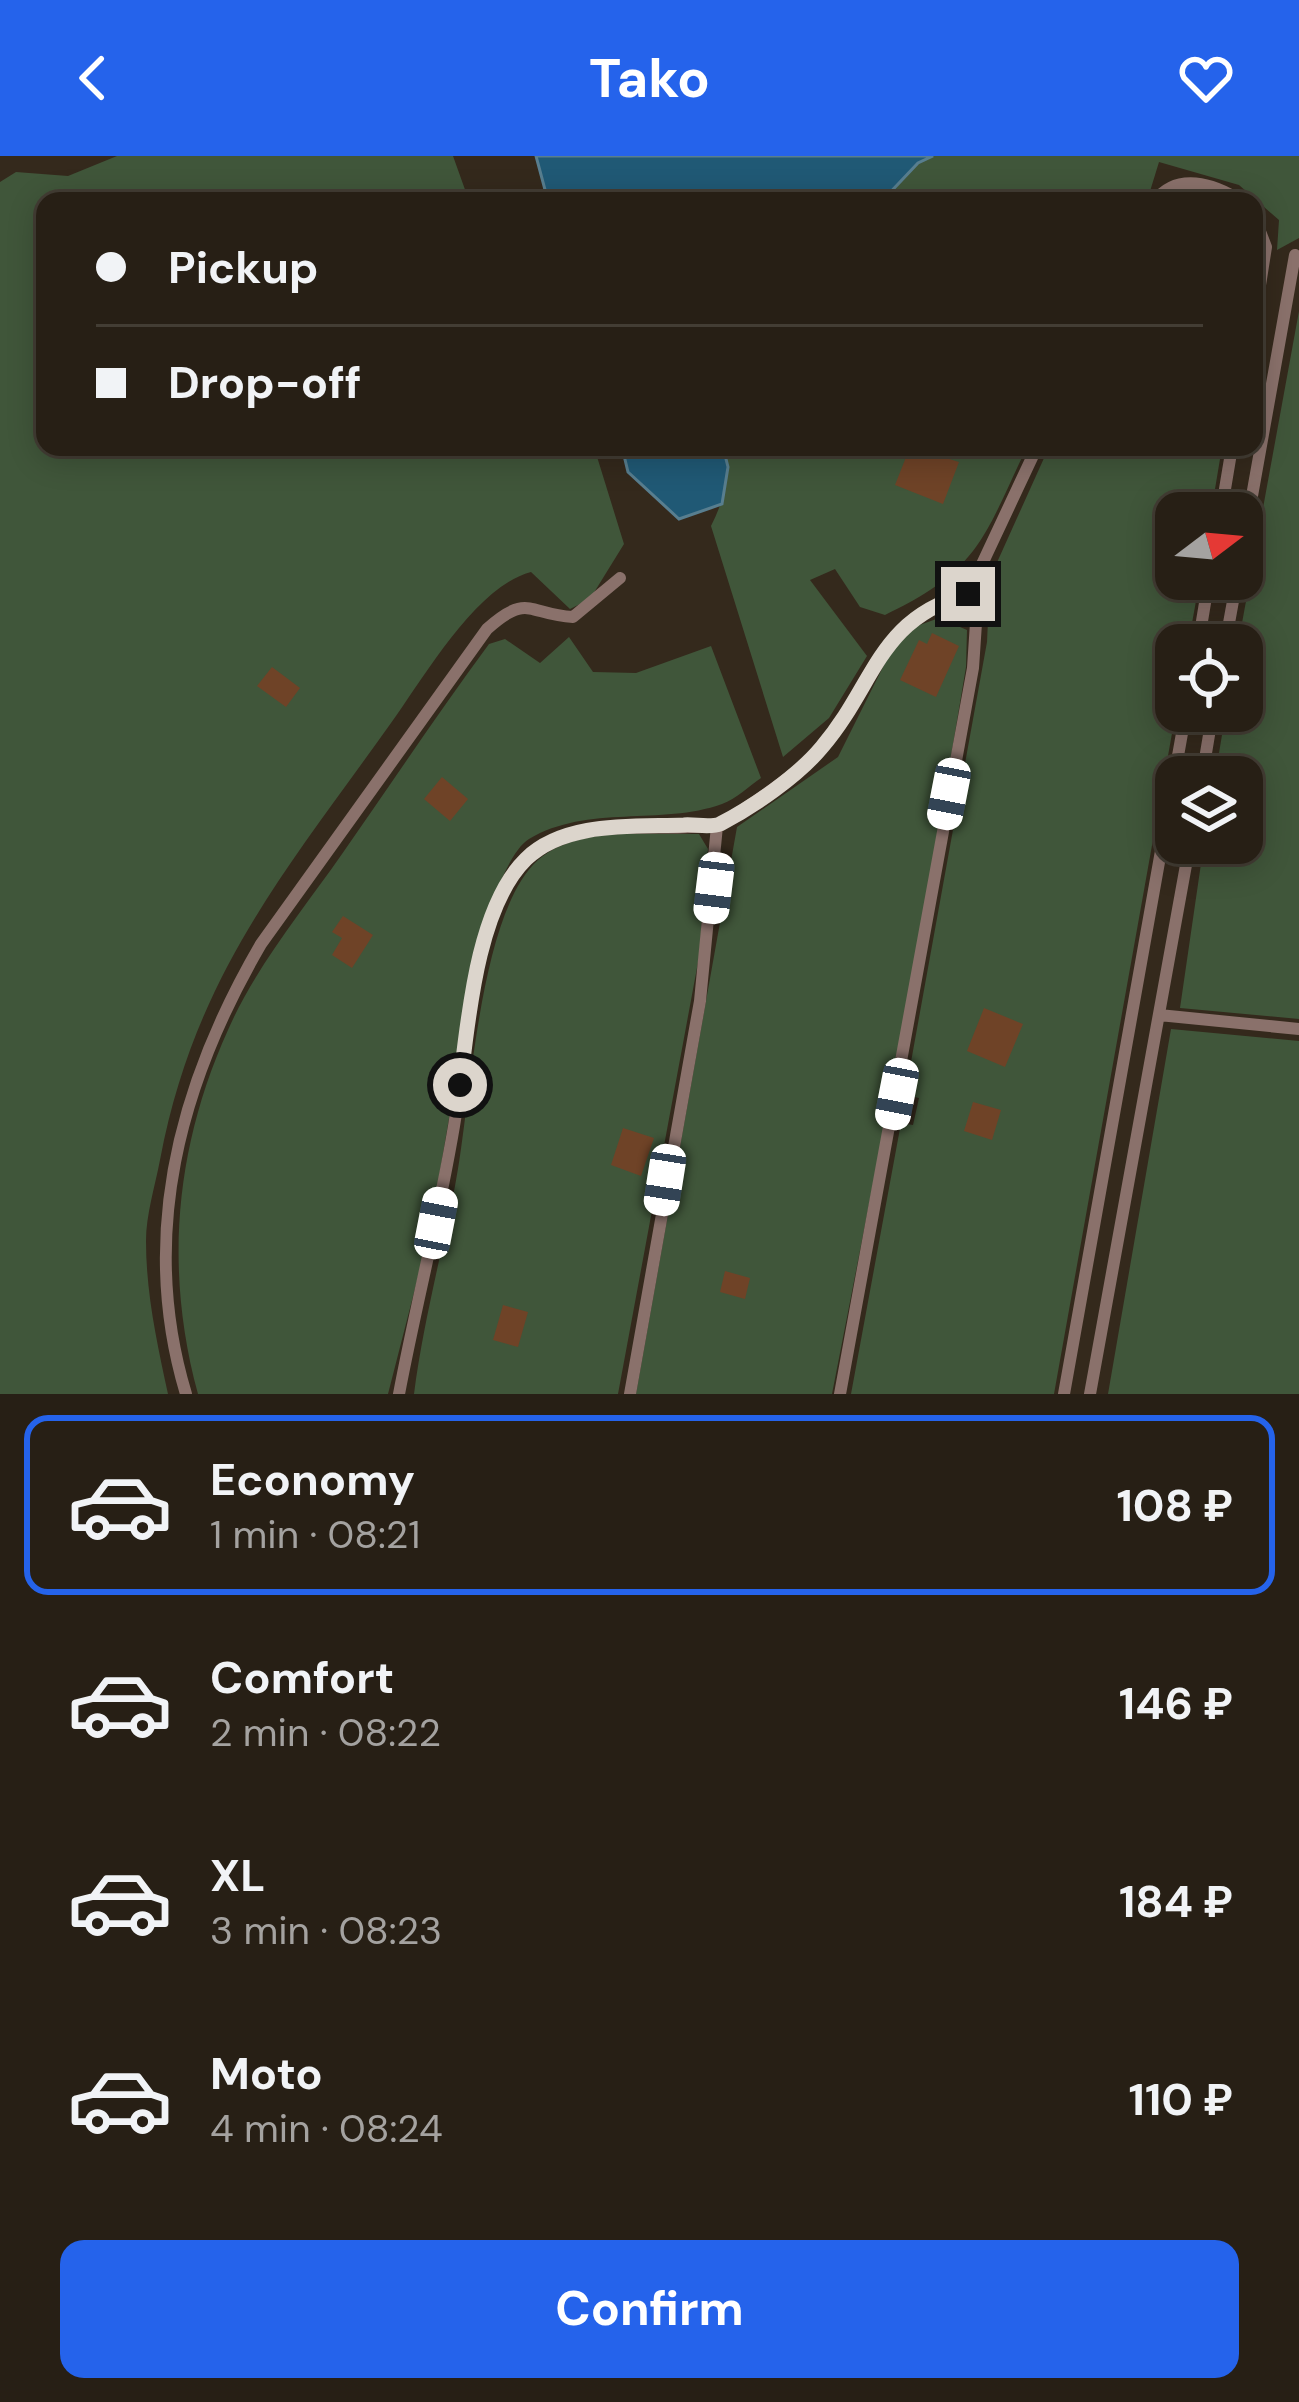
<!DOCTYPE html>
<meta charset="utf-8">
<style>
body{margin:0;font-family:"DM Sans",sans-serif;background:#332c22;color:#f1f3f6;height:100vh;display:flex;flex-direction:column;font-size:45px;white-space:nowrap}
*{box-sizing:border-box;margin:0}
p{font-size:39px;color:#a4a2a0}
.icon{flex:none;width:66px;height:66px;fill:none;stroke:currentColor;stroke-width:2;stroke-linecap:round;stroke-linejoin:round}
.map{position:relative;height:1238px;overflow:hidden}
.drawer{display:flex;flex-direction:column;background:#271f15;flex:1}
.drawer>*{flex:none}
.banner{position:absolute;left:36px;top:36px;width:1227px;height:264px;border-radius:24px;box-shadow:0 6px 30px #0003,0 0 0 3px #433d34;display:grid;align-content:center;height:264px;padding:0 60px;background:#271f15}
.needle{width:78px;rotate:74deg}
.buttons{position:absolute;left:1155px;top:336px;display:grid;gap:24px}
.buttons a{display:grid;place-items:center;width:108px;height:108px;border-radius:24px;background:#271f15;box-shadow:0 6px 30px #0003,0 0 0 3px #433d34;font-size:60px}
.end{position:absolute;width:54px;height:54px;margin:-27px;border:15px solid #dcd5cc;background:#111;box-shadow:0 0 0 6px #111}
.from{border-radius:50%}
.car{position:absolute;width:36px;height:72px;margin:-36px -18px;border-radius:15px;box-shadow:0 0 9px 3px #0007;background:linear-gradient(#fff 24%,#345 0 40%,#fff 0 76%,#345 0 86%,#fff 0)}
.banner b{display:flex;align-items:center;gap:42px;height:114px;font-size:45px}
.banner b+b{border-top:3px solid #433d34}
.banner i{width:30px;height:30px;background:#f1f3f6}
ul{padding:21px 0 0;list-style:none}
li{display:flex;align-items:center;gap:36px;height:180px;margin:0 24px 18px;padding:0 36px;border:6px solid transparent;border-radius:24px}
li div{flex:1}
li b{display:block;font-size:45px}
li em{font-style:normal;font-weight:700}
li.selected{border-color:#2563eb}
li>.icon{width:108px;height:108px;stroke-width:1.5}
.button{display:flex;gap:24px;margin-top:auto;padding:24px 60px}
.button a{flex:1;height:138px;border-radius:24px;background:#2563eb;color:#fff;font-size:48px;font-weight:700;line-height:138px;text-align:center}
header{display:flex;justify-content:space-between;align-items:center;height:156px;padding:0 60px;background:#2563eb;color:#fff;font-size:54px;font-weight:700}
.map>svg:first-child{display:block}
</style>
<header><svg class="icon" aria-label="back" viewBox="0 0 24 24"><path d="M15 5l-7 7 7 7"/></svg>Tako<svg class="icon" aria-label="heart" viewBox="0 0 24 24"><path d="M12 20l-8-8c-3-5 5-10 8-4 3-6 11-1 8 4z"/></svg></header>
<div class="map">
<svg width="1299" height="1238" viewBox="0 0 1299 1238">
<rect width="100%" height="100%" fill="#34291c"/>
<path fill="#40563a" d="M117 0H453L468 42 487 45H45V291H594L624 388 590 443 570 453 531 416C475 431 424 522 391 567 285 716 195 819 160 1004 155 1030 146 1059 146 1085 146 1137 157 1187 168 1238H0V26L16 16 68 20Z
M933 0H1299V82L1277 94 1279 64 1239 29 1159 6 1147 45H882L918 7Z
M1299 155V863L1180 852 1204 687H1242V621H1215L1226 555H1242L1238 489Z
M723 291H1027C984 380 981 413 885 459L860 451 835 413 810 424 867 500 829 562 783 601 711 370C724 344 731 320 723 291Z
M1049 291H1222L1211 357H1176V423H1200L1188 489H1176V555L1054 1238H851L901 967 913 969 919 942 905 939 987 486 990 422Z
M939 462 967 474 966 511 918 797 832 1238H636L737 671 838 601 891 495 917 470Z
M569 481 593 516 636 517 711 490 761 622C749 630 736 643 722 648 661 670 588 648 529 683 505 698 486 766 478 792L430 1074 388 1238H198C164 1114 175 991 228 874 256 810 303 754 342 698 391 628 438 557 489 488L505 483 540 507Z
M699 678 708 693 699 801 618 1238H414C423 1168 441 1100 455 1030 471 950 478 758 538 704 578 669 650 679 699 678Z
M1171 873 1299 885V1238H1108Z"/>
<path fill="#205975" stroke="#587e8f" stroke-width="3" d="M536 0H933L918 7 882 45H548Z
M622 291H723L728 311 722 348 679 363 628 316Z"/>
<path fill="#6f4327" d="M910 291 959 306 943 348 895 329Z
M932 477 959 490 936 541 900 524 919 484 927 488Z
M272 511 300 532 286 551 257 530Z
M442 621 468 643 450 665 424 643Z
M343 760 373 779 352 812 332 799 342 782 332 776Z
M984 852 1023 868 1005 911 967 895Z
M973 946 1001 954 992 984 964 975Z
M623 972 654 982 641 1020 611 1009Z
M725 1115 750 1122 745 1143 720 1136Z
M503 1149 528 1156 518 1191 493 1184Z"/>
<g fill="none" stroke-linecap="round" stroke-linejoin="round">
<path stroke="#8a716b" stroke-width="12" d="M1155 45C1177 16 1213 27 1241 45
M1254 60 1266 91 1254 167
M1221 357 1232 291
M1242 396 1295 99
M1198 489 1209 423
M1225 489 1237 423
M1202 621 1213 555
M1159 859 1299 873
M186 1238C138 1079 180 927 261 788L487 473C528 436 529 459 573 461L620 422
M399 1238C416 1148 439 1060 454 970 466 897 467 815 498 747 509 722 525 698 551 686 602 662 659 677 713 669 728 667 782 627 797 615 873 556 860 467 968 438L1037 291
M630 1238 700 845 717 670
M840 1238 973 512 976 467 968 438
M1064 1238 1186 555
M1090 1238 1190 687"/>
</g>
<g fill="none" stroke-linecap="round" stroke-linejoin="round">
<path stroke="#dcd5cc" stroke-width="15" d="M460 929C468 864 477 751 526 703 565 665 633 671 684 669 694 668 711 672 720 668 753 651 798 620 822 591 876 528 877 463 968 438"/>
</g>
</svg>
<div class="buttons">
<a><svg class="needle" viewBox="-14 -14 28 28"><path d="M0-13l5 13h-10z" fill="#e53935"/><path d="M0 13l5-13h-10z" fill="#a4a2a0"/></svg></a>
<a><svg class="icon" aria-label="locate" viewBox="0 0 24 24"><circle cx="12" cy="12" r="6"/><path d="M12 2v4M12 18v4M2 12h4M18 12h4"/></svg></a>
<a><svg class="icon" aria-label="layers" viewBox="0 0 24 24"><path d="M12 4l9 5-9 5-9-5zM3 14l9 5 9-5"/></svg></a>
</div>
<i class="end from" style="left:460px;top:929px"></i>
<i class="end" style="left:968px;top:438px"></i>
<i class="car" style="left:949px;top:638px;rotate:191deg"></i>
<i class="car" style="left:714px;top:732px;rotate:187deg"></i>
<i class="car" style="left:897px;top:938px;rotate:191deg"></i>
<i class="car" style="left:665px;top:1024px;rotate:189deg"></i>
<i class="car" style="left:436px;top:1067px;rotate:11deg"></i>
<div class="banner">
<b><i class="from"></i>Pickup</b>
<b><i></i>Drop-off</b>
</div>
</div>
<section class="drawer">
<ul>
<li class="selected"><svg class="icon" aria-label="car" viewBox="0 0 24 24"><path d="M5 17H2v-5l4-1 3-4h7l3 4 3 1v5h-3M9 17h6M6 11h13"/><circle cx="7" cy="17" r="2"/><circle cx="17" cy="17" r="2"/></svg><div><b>Economy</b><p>1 min · 08:21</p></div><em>108 ₽</em></li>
<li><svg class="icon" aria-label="car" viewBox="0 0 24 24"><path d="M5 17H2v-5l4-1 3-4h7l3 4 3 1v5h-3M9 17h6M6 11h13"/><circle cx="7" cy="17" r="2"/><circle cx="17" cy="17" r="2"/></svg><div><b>Comfort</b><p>2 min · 08:22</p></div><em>146 ₽</em></li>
<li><svg class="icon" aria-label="car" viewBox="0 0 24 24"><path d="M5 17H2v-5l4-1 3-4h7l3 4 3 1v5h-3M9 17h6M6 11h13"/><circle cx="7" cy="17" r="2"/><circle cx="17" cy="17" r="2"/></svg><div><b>XL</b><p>3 min · 08:23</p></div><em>184 ₽</em></li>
<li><svg class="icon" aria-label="car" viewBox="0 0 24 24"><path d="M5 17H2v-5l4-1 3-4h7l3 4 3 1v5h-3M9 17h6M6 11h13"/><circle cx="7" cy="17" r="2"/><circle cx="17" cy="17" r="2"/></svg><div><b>Moto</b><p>4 min · 08:24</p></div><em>110 ₽</em></li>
</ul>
<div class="button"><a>Confirm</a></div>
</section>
